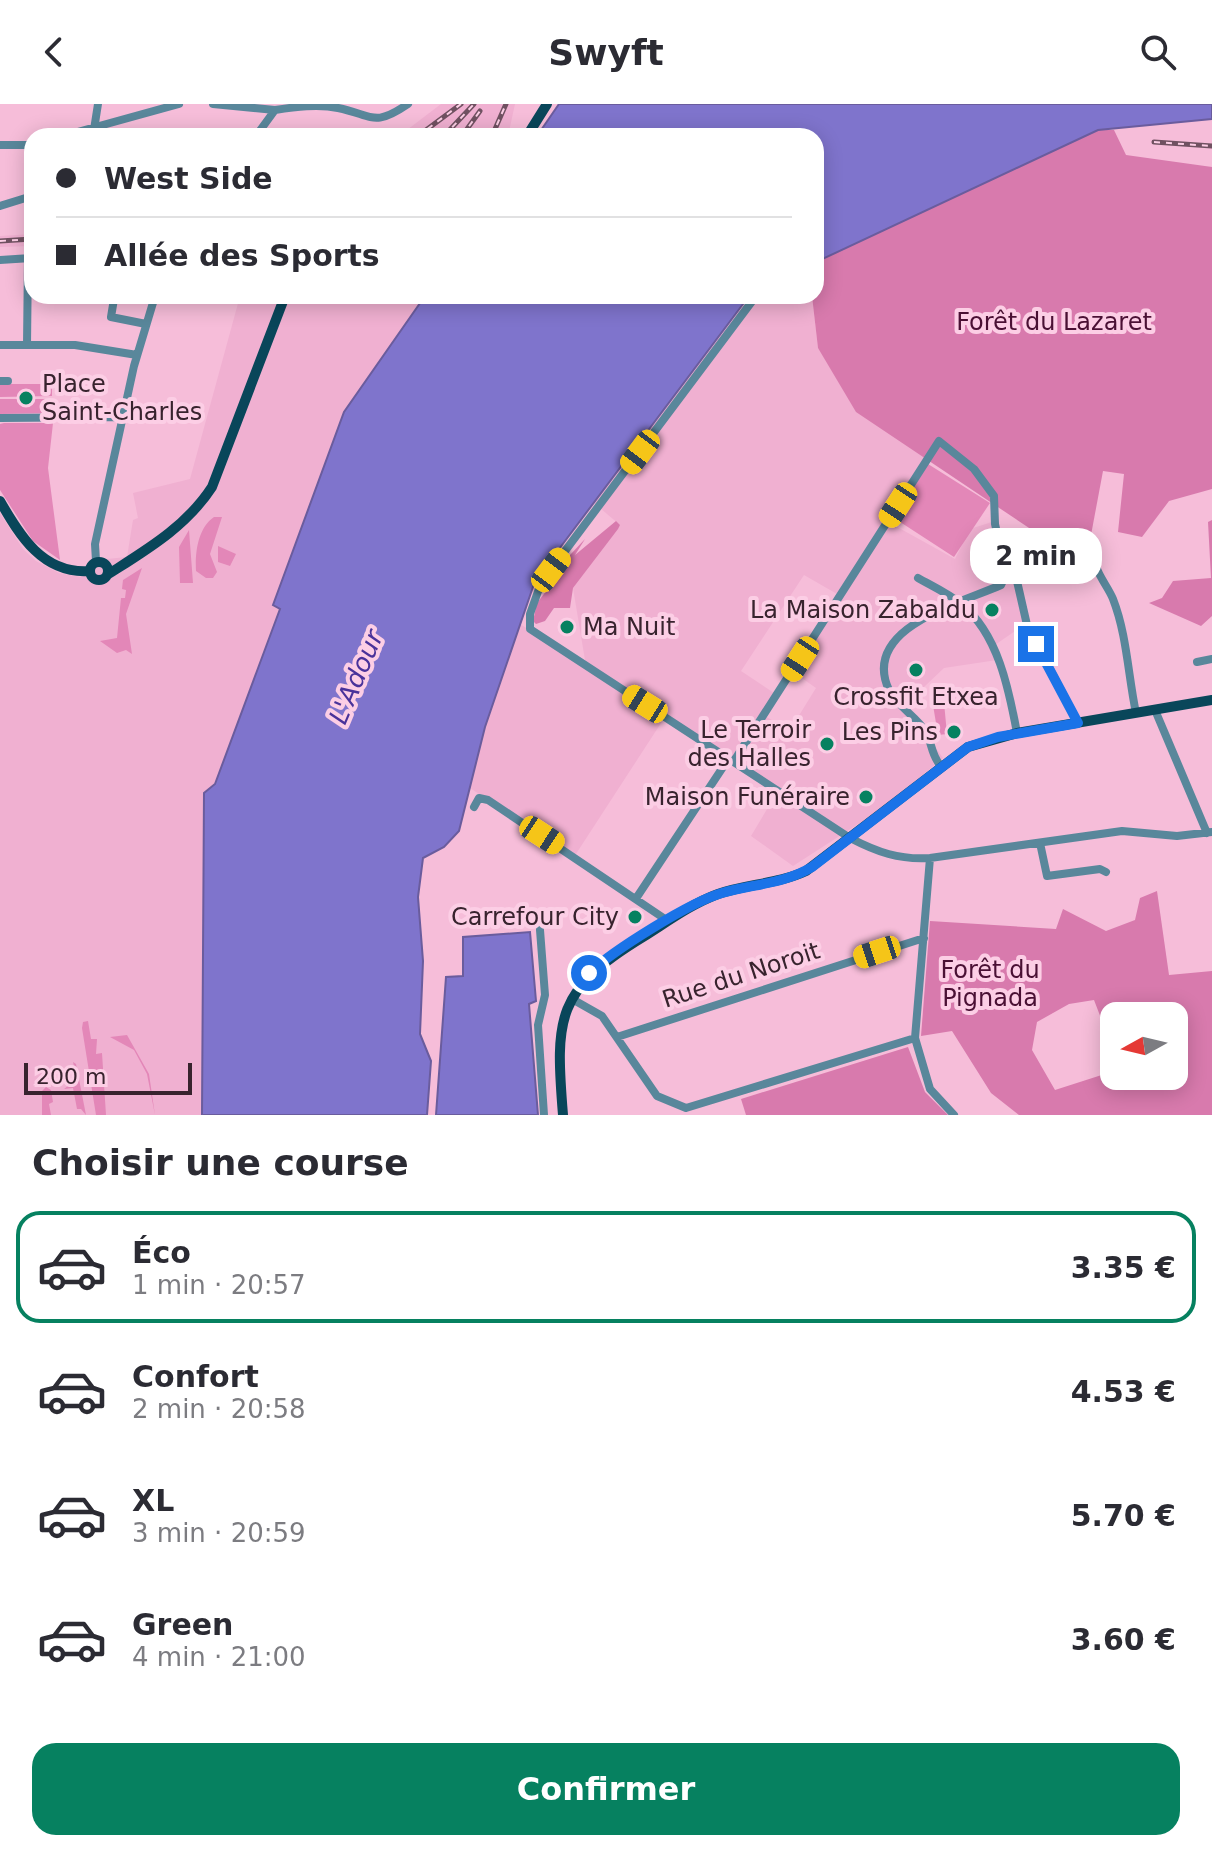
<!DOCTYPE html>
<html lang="fr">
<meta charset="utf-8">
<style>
body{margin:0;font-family:"DejaVu Sans",sans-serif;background:#f2f2f3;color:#2b2b33;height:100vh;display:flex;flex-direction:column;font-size:30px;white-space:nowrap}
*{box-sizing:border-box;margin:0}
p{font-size:26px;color:#7c7c81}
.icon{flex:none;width:44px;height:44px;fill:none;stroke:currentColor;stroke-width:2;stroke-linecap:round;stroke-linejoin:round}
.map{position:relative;height:1011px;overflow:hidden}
.sheet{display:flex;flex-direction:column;background:#fff;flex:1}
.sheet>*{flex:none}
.banner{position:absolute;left:24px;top:24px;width:800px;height:176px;border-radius:24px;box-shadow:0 4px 20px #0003;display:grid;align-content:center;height:176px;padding:0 32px;background:#fff}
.needle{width:52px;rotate:262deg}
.tools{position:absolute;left:1100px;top:898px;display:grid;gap:16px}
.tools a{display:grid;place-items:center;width:88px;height:88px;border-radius:16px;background:#fff;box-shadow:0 4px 20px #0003;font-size:40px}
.scale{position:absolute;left:24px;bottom:20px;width:168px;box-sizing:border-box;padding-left:8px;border:4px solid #38232e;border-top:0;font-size:22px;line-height:28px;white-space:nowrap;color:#38232e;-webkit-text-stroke:6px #fccee5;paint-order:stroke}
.end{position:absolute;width:36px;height:36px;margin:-18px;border:10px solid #1a73e8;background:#fff;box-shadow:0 0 0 4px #fff}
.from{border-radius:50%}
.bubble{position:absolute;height:56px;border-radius:24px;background:#fff;box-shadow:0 4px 20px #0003;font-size:26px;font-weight:600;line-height:56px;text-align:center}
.car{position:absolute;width:24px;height:48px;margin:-24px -12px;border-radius:10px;box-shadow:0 0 6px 2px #0007;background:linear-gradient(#f5c518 24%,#345 0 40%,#f5c518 0 76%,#345 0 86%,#f5c518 0)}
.banner b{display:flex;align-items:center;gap:28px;height:76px;font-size:30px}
.banner b+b{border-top:2px solid #e1e1e2}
.banner i{width:20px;height:20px;background:#2b2b33}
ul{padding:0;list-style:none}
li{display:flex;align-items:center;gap:24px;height:112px;margin:0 16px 12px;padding:0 16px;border:4px solid transparent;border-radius:24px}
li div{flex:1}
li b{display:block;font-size:30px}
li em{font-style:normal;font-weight:600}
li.current{border-color:#068160}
li>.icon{width:72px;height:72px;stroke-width:1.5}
h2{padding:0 32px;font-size:36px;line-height:96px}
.action{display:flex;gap:16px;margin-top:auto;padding:16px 32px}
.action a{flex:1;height:92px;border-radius:24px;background:#068160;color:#fff;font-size:32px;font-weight:600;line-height:92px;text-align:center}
header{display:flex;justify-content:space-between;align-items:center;height:104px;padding:0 32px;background:#fff;font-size:36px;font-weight:600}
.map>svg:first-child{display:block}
</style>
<header><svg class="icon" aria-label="back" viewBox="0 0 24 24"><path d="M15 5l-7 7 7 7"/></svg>Swyft<svg class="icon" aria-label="search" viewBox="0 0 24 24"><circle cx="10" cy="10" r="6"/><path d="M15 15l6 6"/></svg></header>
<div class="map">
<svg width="1212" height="1011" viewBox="0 0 1212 1011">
<rect width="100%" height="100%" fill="#f6bdd9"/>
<path fill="#f0b0d1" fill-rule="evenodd" d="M441 0H515L508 32H399Z
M32 130V142L0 143V132Z
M240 192H425L344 308 273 502 280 505 215 680 205 689 202 1011H0V409L23 445 36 457 59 469 80 473 97 456 127 453 133 416 138 414 133 389 190 375Z
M749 192H812L818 244 926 354 890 419 955 455 970 425 998 416 1025 520 992 543 997 556 944 564 905 601 943 654 883 704 793 762 751 732 776 690 663 616 574 753 470 684 485 623 520 520 586 562 573 484 620 421 594 399ZM804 471 837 490 789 565 816 584 790 626 761 610 774 589 741 567Z"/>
<path fill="#e387b8" d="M0 280H52V292L0 293Z
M0 295H52V309L0 310Z
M4 319H53L48 364 60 456 33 437 0 386V320Z
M928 360 990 399 954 453 894 414Z
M214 413H222L210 450 217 468 213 474H206L196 467C195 448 198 424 214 413Z
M189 426 193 479H180L179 443Z
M218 442 236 450 230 462 218 458Z
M142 464 126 510 132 550 126 546 117 549 100 537 117 534 121 494H125L126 486 122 485 123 476Z
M943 588 947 630 938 631 931 589Z
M88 917 91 935H97L96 950 102 949 106 1011H96L82 924 83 918Z
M127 931 149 970 155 1011 147 970 134 946 110 933Z
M73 958 76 960 86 1011 81 1005H77L73 984 64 985 77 975Z
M46 983 51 986 53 998 49 1000 51 1011H42V987Z"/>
<path fill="#d87aad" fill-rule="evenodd" d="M1098 26H1114L1126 51 1212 63V385L1169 397 1142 433 1118 428 1124 370 1103 367 1088 447 1056 442 856 308 818 244 812 192H816V158Z
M1212 416V512L1201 522 1149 499 1162 494 1173 477 1211 474 1208 418Z
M616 417 620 421 618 425 573 484 570 504H554L545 517 536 520 533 517 537 499 550 482 555 467 585 435 575 451Z
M1157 787 1169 871 1212 867V1011H1019L991 989 952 927 921 932 930 817 1056 825 1063 805 1106 827 1135 816 1140 794ZM1094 896 1114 948V912H1174V972H1114V953L1111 968 1055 986 1032 946 1037 918 1069 900Z
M908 943 925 988 948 1011H746L741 995Z"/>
<path fill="#7f74cc" stroke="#6a5c9d" stroke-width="2" d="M559 0H1212V15L1098 26 816 158V32H537Z
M425 192H749L535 477 485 623 459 727 444 743 423 754 418 793 423 857 420 930 431 957 427 1011H202L204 689 215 680 280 505 273 501 344 308Z
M530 828 536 897 529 900 538 1011H436L446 873 463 872V833Z"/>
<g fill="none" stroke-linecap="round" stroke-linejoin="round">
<path stroke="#59879b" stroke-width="8" d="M213 0 275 6
M63 32 179 0
M93 32 98 0
M256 32 275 6C295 3 318 0 338 4 373 11 373 24 408 0
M0 41H32
M0 102 32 92
M0 156 31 154
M756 192 541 479 530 510V525L850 734C877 748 899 756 930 754L1122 727 1177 732 1212 728
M114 195 111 213 146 220
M0 241H75L137 251
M27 241 28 154
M0 277H8
M0 314 123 313
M1006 429 1027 521 1078 619
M1095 448C1092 466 1107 480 1113 495 1127 531 1128 571 1136 609
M96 457 95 440 134 262 155 192
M918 474C932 482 948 489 961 500 998 529 1009 586 1017 629
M1197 558 1212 555
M1155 606 1207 729
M734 657 939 337 974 365 994 392 995 420 1006 470 1001 481C961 499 860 524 889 586 898 603 916 612 926 628 932 639 931 650 940 661
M474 703 479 694 488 696 668 817
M1040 739 1047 772 1100 765 1106 768
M637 793 729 654
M540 826 545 891 538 921 544 1011
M572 895 602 912 657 992 686 1004 915 934 930 754
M617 933 924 834
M915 934 930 985 954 1011"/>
<path stroke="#09465a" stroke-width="10" d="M527 32 547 0
M0 397C20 432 43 470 89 467
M90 467a9 9 0 1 1 18 0a9 9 0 1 1-18 0Z
M107 471C146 446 186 423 212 383L285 192
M563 1011C555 913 556 886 643 833 667 818 691 800 718 790 747 780 778 780 806 767L968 643 1017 629 1212 596"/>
<g stroke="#705161" stroke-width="5">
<path id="rail" d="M418 32 461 0
M444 32 474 0
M462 32 480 7
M492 32 506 0
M1154 38 1212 42
M0 137 32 135"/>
</g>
<use href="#rail" stroke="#fccee5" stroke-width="2" stroke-dasharray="6" stroke-linecap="butt"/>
</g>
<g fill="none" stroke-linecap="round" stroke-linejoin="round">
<path stroke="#1a73e8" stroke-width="10" d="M589 869C614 846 690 798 722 789 753 780 784 780 812 763L968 643 998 633 1078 619 1036 540"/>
</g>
<g fill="#068160" stroke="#fccee5" stroke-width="3">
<circle cx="26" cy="294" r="8"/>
<circle cx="992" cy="506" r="8"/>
<circle cx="567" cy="523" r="8"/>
<circle cx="916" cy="566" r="8"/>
<circle cx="954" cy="628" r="8"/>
<circle cx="827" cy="640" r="8"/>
<circle cx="866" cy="693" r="8"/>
<circle cx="635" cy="813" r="8"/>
</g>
<g text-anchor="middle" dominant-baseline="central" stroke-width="8" stroke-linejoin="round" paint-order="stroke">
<g font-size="24" fill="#4a1034" stroke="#fccee5">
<text x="1054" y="218">Forêt du Lazaret</text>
<text x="990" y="866">Forêt du<tspan x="990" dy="28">Pignada</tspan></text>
</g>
<g font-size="24" fill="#38232e" stroke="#fccee5" text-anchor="end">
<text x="42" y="280" text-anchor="start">Place<tspan x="42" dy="28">Saint-Charles</tspan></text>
<text x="976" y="506">La Maison Zabaldu</text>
<text x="583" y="523" text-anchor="start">Ma Nuit</text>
<text x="916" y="593" text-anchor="middle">Crossfit Etxea</text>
<text x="811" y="626">Le Terroir<tspan x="811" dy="28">des Halles</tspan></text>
<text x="938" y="628">Les Pins</text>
<text x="850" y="693">Maison Funéraire</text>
<text x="619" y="813">Carrefour City</text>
</g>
<g font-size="24" fill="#38232e" stroke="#fccee5">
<text transform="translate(741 871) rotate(-18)">Rue du Noroit</text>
</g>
<g font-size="26" font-style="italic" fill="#49329a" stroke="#fccee5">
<text transform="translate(356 573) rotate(-67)">L'Adour</text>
</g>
</g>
</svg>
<div class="tools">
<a><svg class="needle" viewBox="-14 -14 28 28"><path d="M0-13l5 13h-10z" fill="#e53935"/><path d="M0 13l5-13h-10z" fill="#7c7c81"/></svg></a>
</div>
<div class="scale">200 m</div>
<i class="end from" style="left:589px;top:869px"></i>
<i class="end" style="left:1036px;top:540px"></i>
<div class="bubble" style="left:970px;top:424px;width:132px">2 min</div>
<i class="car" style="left:640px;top:348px;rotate:217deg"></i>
<i class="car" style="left:898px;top:401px;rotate:213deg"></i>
<i class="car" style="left:551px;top:466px;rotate:37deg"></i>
<i class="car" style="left:800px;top:555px;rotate:213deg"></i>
<i class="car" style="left:645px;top:600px;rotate:302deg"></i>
<i class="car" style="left:542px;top:731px;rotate:123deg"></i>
<i class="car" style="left:877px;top:848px;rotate:252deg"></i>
<div class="banner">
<b><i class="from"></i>West Side</b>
<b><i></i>Allée des Sports</b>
</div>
</div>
<section class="sheet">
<h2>Choisir une course</h2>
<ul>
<li class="current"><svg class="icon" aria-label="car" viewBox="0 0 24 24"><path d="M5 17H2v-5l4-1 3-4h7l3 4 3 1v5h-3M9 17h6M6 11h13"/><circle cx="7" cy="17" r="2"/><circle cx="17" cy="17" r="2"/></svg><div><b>Éco</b><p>1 min · 20:57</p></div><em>3.35 €</em></li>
<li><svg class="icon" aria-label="car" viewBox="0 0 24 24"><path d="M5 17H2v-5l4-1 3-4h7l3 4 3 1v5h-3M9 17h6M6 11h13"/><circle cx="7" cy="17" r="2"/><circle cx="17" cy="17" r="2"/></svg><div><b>Confort</b><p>2 min · 20:58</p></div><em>4.53 €</em></li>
<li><svg class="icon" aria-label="car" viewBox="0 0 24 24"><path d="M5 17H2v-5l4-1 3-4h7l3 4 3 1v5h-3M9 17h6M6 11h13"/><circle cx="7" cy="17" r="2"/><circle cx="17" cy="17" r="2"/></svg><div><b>XL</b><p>3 min · 20:59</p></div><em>5.70 €</em></li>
<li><svg class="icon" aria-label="car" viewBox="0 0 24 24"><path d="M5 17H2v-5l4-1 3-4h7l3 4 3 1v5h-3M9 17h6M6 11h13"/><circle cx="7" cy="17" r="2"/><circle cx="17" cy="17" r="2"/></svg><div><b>Green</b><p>4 min · 21:00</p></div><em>3.60 €</em></li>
</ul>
<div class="action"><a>Confirmer</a></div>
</section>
